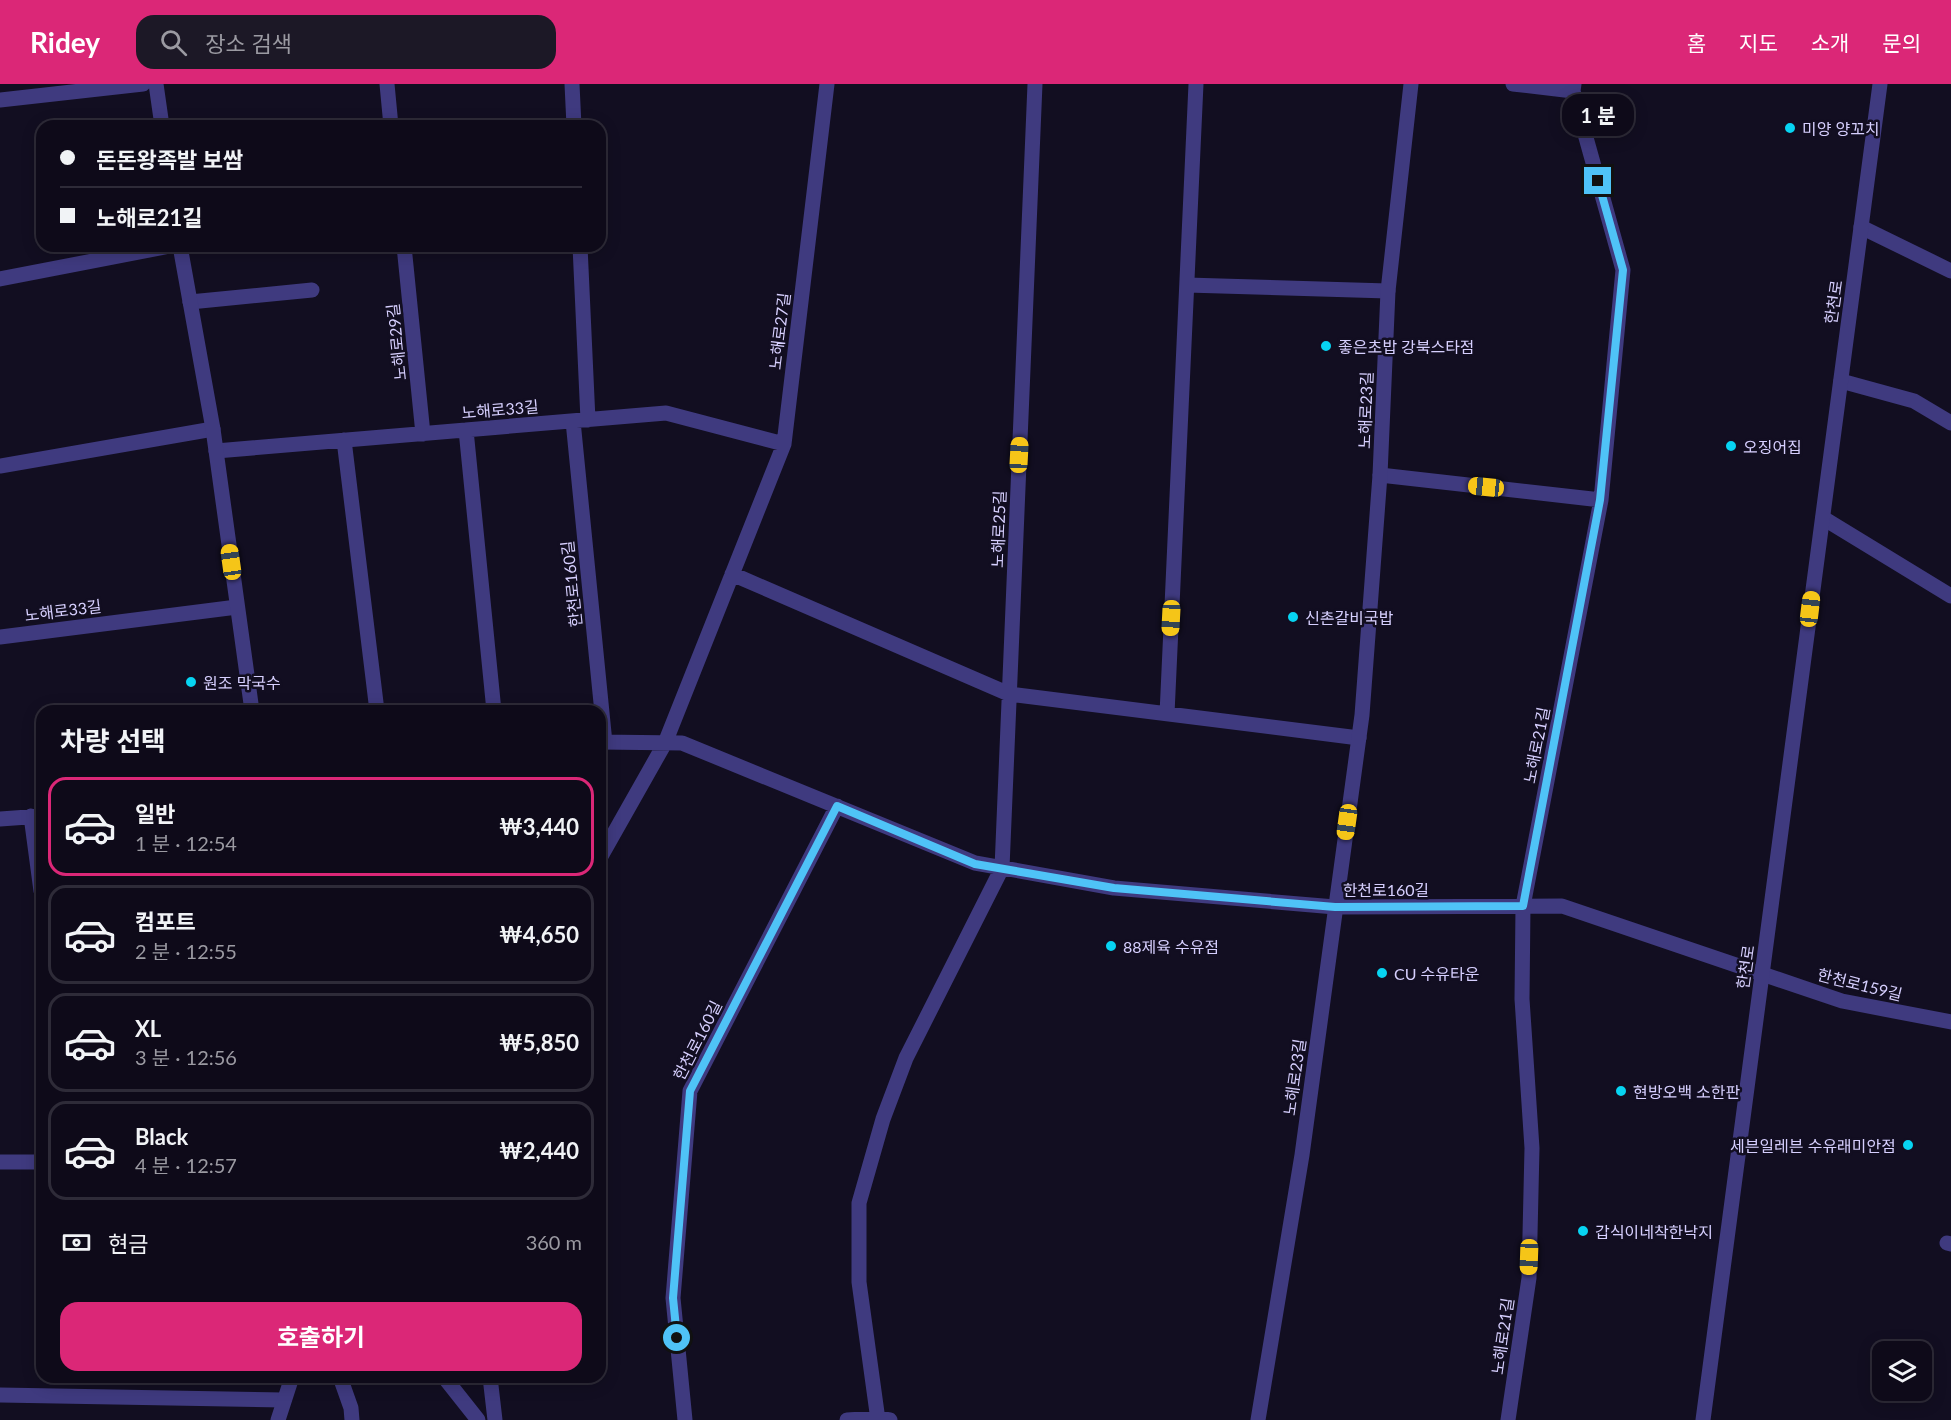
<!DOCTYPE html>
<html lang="ko">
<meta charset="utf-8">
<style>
body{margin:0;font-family:Lato,"Noto Sans KR",sans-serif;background:#1c1826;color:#f1f3f6;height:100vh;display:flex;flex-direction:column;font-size:22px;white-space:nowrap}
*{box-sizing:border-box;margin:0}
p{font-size:20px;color:#9b9aa2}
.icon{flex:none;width:33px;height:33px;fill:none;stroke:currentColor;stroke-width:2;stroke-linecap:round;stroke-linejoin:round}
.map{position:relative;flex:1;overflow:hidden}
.drawer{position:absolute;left:36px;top:621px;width:570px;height:678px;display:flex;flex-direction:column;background:#0e0a19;border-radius:18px;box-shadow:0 3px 15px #0003,0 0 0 2px #2e2b38}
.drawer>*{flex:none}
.top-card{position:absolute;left:36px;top:36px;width:570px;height:132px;border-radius:18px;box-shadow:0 3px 15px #0003,0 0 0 2px #2e2b38;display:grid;align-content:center;height:132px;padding:0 24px;background:#0e0a19}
.tools{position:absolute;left:1872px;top:1257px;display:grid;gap:12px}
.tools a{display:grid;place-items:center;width:60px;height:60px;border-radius:12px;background:#0e0a19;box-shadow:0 3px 15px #0003,0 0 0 2px #2e2b38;font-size:30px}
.end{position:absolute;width:27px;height:27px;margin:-14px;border:8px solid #4fc3f7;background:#111;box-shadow:0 0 0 3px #111}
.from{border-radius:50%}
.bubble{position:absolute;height:42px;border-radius:18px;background:#0e0a19;box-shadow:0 3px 15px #0003,0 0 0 2px #2e2b38;font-size:20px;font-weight:700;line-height:42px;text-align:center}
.car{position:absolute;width:18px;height:36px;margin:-18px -9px;border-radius:8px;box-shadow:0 0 4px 2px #0007;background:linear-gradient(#f5c518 24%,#345 0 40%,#f5c518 0 76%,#345 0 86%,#f5c518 0)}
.top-card b{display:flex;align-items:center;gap:21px;height:57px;font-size:22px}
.top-card b+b{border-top:2px solid #2e2b38}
.top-card i{width:15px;height:15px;background:#f1f3f6}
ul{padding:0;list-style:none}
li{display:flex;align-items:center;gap:18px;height:99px;margin:0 12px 9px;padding:0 12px;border:3px solid #2e2b38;border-radius:18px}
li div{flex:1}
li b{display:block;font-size:22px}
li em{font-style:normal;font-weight:700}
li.active{border-color:#db2777}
li>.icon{width:54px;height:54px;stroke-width:1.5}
h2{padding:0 24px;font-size:27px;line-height:72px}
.pay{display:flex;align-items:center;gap:15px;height:66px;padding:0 24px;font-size:22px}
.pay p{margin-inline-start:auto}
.action{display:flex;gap:12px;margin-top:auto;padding:12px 24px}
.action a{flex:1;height:69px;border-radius:18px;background:#db2777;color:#fff;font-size:24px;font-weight:700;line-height:69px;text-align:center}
header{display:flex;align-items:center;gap:36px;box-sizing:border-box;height:84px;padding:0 30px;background:#db2777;color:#fff}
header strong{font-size:28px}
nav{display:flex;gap:33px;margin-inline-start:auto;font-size:21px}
.search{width:420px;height:54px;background:#1c1826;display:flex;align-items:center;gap:15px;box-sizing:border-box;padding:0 21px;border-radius:18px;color:#9b9aa2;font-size:22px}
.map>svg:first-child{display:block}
</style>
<header>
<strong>Ridey</strong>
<div class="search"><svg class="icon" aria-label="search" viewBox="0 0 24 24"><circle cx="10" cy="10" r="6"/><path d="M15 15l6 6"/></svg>장소 검색</div>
<nav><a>홈</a><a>지도</a><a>소개</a><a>문의</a></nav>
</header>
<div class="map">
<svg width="1951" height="1336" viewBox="0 0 1951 1336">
<rect width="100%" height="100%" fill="#120e21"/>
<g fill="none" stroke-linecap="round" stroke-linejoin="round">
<path stroke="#3f3a7f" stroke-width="15" d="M1947 1159 1951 1160"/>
<path stroke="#3f3a7f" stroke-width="15" d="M387 0 391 42
M572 0 574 42
M1513 0 1573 7
M0 16 143 0
M1861 143 1951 187
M404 162 423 350
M580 162 588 336
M0 195 170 162
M1187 201 1388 207
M190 218 312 206
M1841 297 1914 317 1951 339
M573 337 605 659
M466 346 494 627
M344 356 377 627
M216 367 666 329 784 360
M0 382 213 345
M1380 391 1601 416
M1823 434 1951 512
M732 490 1009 610 1359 654
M0 553 237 523
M1167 630 1196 0
M600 658 682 659 975 779 1114 804 1335 823 1562 822 1842 917 1951 938
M31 732 41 807
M0 735 42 732
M600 774 665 659 784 360 827 0
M0 1078H42
M340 1293 351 1324 352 1336
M444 1293 478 1336
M490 1293 495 1336
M0 1311 284 1316
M685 1336 673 1214 690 1007 837 722
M847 1336 878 1334 890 1336
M878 1336 859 1198V1119L883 1035 906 974 1002 784 1035 0
M1508 1336 1529 1194 1532 1064 1522 915 1523 822 1601 416 1623 186 1573 7 1574 0"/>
<path stroke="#3f3a7f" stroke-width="15" d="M156 0 162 42
M180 162 213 345 252 627
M278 1336 292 1293
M1258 1336 1302 1071 1362 631 1380 391 1388 207 1411 0
M1703 1336 1880 0"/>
</g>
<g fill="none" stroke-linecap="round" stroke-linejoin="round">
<path stroke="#4fc3f7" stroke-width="8" d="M677 1254 673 1214 690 1007 837 722 975 780 1114 804 1335 823 1523 822 1600 416 1623 186 1598 97"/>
</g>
<g fill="#07d4f2" stroke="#120e21" stroke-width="2">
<circle cx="1790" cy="44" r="6"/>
<circle cx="1326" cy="262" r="6"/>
<circle cx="1731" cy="362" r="6"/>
<circle cx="1293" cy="533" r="6"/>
<circle cx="191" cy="598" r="6"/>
<circle cx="1111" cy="862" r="6"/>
<circle cx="1382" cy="889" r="6"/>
<circle cx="1621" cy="1007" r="6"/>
<circle cx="1908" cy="1061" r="6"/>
<circle cx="1583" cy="1147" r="6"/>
</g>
<g text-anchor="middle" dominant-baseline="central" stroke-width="5" stroke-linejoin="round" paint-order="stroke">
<g font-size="16" fill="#d6cffe" stroke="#120e21" text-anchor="start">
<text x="1802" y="44">미양 양꼬치</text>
<text x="1338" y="262">좋은초밥 강북스타점</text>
<text x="1743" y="362">오징어집</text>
<text x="1305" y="533">신촌갈비국밥</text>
<text x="203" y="598">원조 막국수</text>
<text x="1123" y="862">88제육 수유점</text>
<text x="1394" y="889">CU 수유타운</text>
<text x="1633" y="1007">현방오백 소한판</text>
<text x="1896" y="1061" text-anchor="end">세븐일레븐 수유래미안점</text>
<text x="1595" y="1147">갑식이네착한낙지</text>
</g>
<g font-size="16" fill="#d6cffe" stroke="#120e21">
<text transform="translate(1833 218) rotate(-82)">한천로</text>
<text transform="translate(779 247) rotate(-83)">노해로27길</text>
<text transform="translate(396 258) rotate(-96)">노해로29길</text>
<text transform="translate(500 325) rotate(-5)">노해로33길</text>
<text transform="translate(1365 326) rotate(-88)">노해로23길</text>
<text transform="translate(998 445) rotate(-88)">노해로25길</text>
<text transform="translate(571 500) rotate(-96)">한천로160길</text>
<text transform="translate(63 526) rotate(-7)">노해로33길</text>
<text transform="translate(1536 661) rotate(-79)">노해로21길</text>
<text x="1386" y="805">한천로160길</text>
<text transform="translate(1745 883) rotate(-82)">한천로</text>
<text transform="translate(1860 900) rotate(14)">한천로159길</text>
<text transform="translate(697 956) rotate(-63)">한천로160길</text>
<text transform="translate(1294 993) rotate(-82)">노해로23길</text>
<text transform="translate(1502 1252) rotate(-82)">노해로21길</text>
</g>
</g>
</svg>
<div class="tools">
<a><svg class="icon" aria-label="layers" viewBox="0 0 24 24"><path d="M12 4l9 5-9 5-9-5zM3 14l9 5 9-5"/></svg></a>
</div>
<i class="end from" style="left:677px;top:1254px"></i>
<i class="end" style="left:1598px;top:97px"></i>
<div class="bubble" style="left:1562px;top:10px;width:72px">1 분</div>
<i class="car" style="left:1019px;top:371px;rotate:3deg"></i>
<i class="car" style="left:1486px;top:403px;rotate:276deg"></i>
<i class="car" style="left:231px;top:478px;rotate:352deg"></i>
<i class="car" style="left:1810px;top:525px;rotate:7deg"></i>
<i class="car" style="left:1171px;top:534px;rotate:183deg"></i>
<i class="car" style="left:1347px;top:738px;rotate:188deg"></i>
<i class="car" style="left:1529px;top:1173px;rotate:182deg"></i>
<div class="top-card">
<b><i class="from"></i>돈돈왕족발 보쌈</b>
<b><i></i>노해로21길</b>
</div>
<section class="drawer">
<h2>차량 선택</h2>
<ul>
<li class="active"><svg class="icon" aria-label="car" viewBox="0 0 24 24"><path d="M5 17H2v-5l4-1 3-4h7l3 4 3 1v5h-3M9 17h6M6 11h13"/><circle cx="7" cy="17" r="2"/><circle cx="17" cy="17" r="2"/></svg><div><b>일반</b><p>1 분 · 12:54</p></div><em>₩3,440</em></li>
<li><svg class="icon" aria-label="car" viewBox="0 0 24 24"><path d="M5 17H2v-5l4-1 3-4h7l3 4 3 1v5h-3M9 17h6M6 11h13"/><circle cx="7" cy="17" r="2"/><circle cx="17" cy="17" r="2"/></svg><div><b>컴포트</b><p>2 분 · 12:55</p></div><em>₩4,650</em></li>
<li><svg class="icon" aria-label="car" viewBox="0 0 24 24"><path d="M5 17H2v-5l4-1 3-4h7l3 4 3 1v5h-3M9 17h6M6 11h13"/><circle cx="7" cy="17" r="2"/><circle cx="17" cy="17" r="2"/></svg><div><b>XL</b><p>3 분 · 12:56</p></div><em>₩5,850</em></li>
<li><svg class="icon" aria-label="car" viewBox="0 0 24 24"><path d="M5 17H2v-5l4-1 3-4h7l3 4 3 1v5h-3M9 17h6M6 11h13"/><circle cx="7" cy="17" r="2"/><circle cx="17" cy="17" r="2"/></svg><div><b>Black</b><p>4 분 · 12:57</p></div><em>₩2,440</em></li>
</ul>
<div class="pay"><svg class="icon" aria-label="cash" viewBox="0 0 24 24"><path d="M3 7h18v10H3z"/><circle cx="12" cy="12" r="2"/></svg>현금<p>360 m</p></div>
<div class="action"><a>호출하기</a></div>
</section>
</div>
